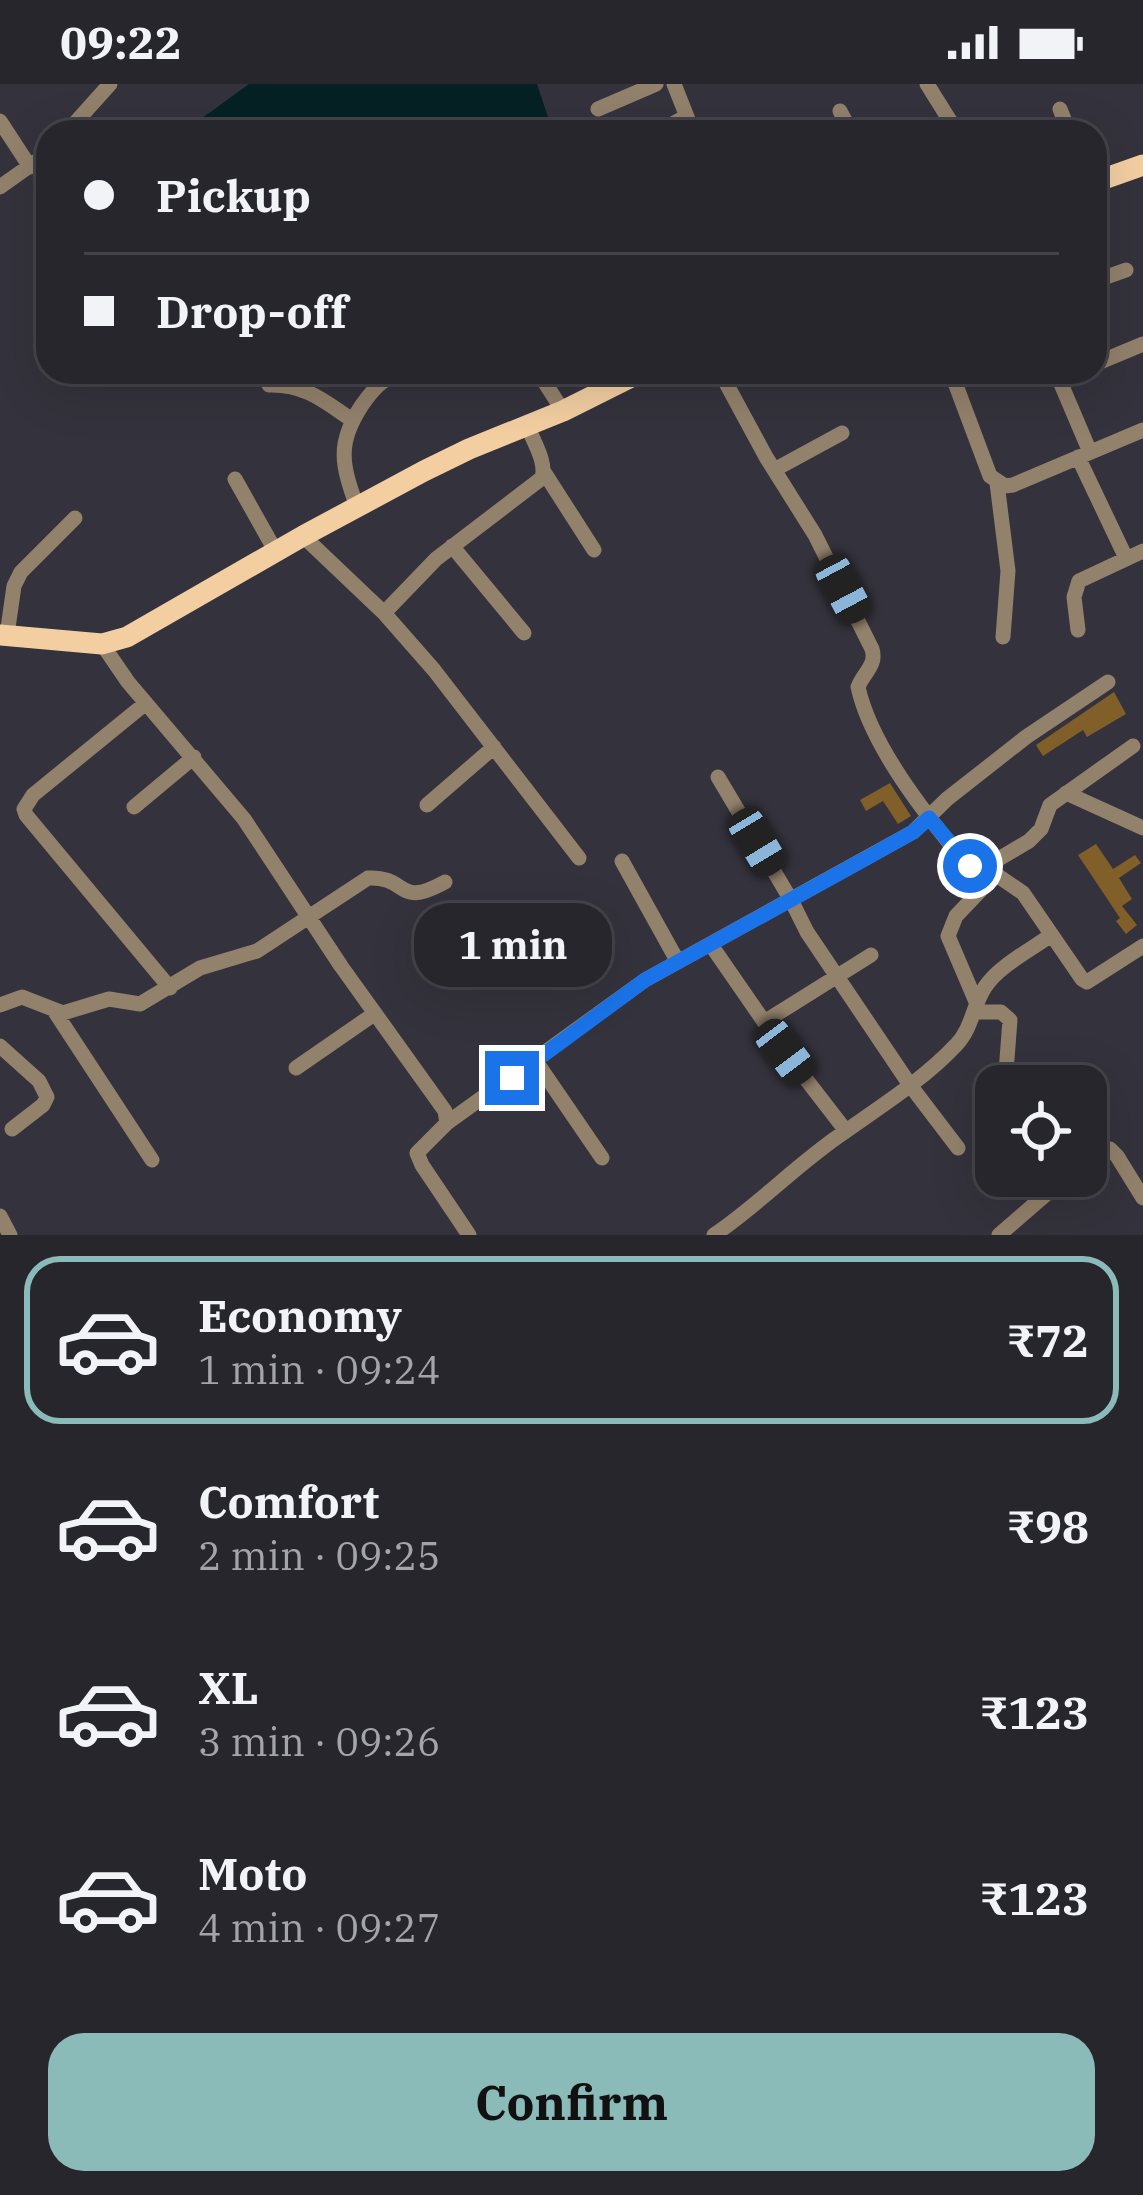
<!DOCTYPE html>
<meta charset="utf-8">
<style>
body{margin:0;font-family:"IBM Plex Serif",serif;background:#333239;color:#f1f3f6;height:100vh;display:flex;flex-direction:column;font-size:45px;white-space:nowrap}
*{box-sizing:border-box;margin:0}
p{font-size:39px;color:#a4a5aa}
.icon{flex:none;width:66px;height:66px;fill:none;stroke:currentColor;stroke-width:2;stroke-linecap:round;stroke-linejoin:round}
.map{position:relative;height:1151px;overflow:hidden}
.panel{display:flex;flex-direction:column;background:#27262d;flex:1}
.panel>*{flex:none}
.top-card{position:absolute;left:36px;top:36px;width:1071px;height:264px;border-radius:36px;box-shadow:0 12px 48px #0002,0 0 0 3px #434349;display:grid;align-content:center;height:264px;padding:0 48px;background:#27262d}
.tools{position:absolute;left:975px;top:981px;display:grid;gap:24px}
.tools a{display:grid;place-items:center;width:132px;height:132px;border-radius:24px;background:#27262d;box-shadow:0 12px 48px #0002,0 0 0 3px #434349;font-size:60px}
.end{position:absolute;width:54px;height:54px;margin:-27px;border:15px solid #1a73e8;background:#fff;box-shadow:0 0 0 6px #fff}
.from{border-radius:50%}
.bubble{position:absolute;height:84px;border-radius:36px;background:#27262d;box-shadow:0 12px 48px #0002,0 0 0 3px #434349;font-size:39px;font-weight:700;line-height:84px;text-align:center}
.car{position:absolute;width:36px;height:72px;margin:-36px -18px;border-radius:15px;box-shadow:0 0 9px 3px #0007;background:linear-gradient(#222 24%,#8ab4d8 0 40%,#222 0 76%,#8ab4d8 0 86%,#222 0)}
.top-card b{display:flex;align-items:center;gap:42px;height:114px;font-size:45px}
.top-card b+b{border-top:3px solid #434349}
.top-card i{width:30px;height:30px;background:#f1f3f6}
ul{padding:21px 0 0;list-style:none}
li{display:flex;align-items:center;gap:36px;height:168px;margin:0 24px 18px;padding:0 24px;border:6px solid transparent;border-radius:36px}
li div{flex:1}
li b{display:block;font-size:45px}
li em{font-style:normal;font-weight:700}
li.selected{border-color:#8bbbb9}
li>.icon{width:108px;height:108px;stroke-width:1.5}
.button{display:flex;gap:24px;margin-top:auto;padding:24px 48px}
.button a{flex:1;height:138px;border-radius:36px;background:#8bbbb9;color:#111;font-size:48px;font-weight:700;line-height:138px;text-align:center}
.status{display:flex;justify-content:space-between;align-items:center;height:84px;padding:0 60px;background:#27262d;direction:ltr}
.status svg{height:33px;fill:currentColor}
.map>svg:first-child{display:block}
</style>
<div class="status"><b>09:22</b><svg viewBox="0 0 49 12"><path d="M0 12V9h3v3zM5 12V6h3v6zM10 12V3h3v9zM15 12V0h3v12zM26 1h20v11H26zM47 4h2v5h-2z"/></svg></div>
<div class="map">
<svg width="1143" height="1151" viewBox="0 0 1143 1151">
<rect width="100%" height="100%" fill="#34323c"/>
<path fill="#052124" d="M249 0H537L553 48H183Z"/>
<path fill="#815f28" d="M1114 608 1126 630 1087 653 1083 646 1043 672 1036 661Z
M890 699 911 732 898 740 883 717 866 727 860 716Z
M1096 760 1113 785 1135 771 1141 779 1119 794 1132 815 1122 822 1137 841 1126 850 1116 837 1120 834 1078 771Z"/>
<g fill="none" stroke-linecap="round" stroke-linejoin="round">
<path stroke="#92816b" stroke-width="15" d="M674 0 693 48
M927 0 957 48
M598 25 656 0
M1060 25 1069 48
M840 27 851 48
M0 37 30 83
M67 48 110 0
M658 48 685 33
M0 103 48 69
M1095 197 1126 186
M1095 280 1143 260
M538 288 563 327
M720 288 766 373 815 451 872 565C877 581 864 588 858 603 871 662 926 731 964 777L970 782 985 783 1029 757 1041 745 1050 721 1133 662
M951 288 990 392 1005 402 1013 401 1143 346
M1056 288 1090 368
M269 301C305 300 324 317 352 336
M1078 373 1126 474
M774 386 842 349
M544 388 594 466
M235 395 276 468
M997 399 1008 487 1003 553
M357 423C342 381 336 360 362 321 376 301 384 293 408 288
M303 452 384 529 434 586 579 774
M452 462 524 549
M384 529 436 475 542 394C547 378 533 357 527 341
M1078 546 1074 513 1079 497 1143 467
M7 551 14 502 21 488 75 434
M102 560 128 598 244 735 341 882 445 1027 447 1039 417 1069 422 1081 469 1151
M146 619 33 711 24 725 26 731 170 904
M718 693 791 816 807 848 910 1001 958 1064
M1066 709 1143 744
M427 721 494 663
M134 723 194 673
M622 777 678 878
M985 783 1023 809 1082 895 1087 898 1143 862
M711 861 785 968 846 1047
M977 920 948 852 956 832 996 790
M0 921 22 913 63 929 109 915 140 920 200 884 257 867 368 794C409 792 396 825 445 798
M55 928 152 1076
M974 928H1001L1010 936 1006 988
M764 938 871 871
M0 962 39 997 47 1013 43 1021 12 1045
M535 976 602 1074
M296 984 374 930
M447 1039 645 896 913 748 947 715 1026 653 1108 598
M1086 1076 1101 1066 1110 1065 1117 1072 1143 1114
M0 1132 10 1151
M714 1151C760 1120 799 1078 846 1047 884 1020 924 995 956 961 972 945 973 921 985 903 1000 881 1031 866 1051 851
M999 1151 1067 1092"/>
<path stroke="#f2cea1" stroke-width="21" d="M1095 98 1143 81
M0 551 102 560 127 553 303 452 424 387 469 365 563 327 641 288"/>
</g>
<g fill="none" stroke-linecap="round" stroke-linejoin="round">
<path stroke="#1a73e8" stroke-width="15" d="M512 994 645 896 872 771 913 748 929 734 970 782"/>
</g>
</svg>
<div class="tools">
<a><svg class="icon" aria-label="locate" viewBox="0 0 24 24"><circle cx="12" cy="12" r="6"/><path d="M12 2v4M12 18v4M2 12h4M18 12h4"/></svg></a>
</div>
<i class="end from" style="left:970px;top:782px"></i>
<i class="end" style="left:512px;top:994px"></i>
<div class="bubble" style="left:414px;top:819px;width:198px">1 min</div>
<i class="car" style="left:843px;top:505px;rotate:152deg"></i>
<i class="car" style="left:757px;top:758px;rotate:149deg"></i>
<i class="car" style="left:785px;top:968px;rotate:143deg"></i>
<div class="top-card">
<b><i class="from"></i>Pickup</b>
<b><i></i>Drop-off</b>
</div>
</div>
<section class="panel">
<ul>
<li class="selected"><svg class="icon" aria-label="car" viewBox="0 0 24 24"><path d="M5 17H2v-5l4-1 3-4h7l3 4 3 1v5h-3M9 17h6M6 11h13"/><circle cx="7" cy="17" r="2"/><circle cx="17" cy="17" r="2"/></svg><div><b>Economy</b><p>1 min · 09:24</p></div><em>₹72</em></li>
<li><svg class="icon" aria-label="car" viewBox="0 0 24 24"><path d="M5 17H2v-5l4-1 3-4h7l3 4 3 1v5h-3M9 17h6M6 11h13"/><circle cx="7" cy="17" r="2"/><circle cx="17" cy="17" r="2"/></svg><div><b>Comfort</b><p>2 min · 09:25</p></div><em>₹98</em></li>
<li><svg class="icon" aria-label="car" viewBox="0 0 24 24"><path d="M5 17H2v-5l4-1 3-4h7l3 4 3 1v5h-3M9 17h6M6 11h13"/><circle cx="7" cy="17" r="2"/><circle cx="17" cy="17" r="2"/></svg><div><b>XL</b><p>3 min · 09:26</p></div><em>₹123</em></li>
<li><svg class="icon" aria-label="car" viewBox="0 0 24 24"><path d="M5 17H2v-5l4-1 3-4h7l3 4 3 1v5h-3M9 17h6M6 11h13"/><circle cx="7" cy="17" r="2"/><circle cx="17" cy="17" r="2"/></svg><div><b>Moto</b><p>4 min · 09:27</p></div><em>₹123</em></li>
</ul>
<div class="button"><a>Confirm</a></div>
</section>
